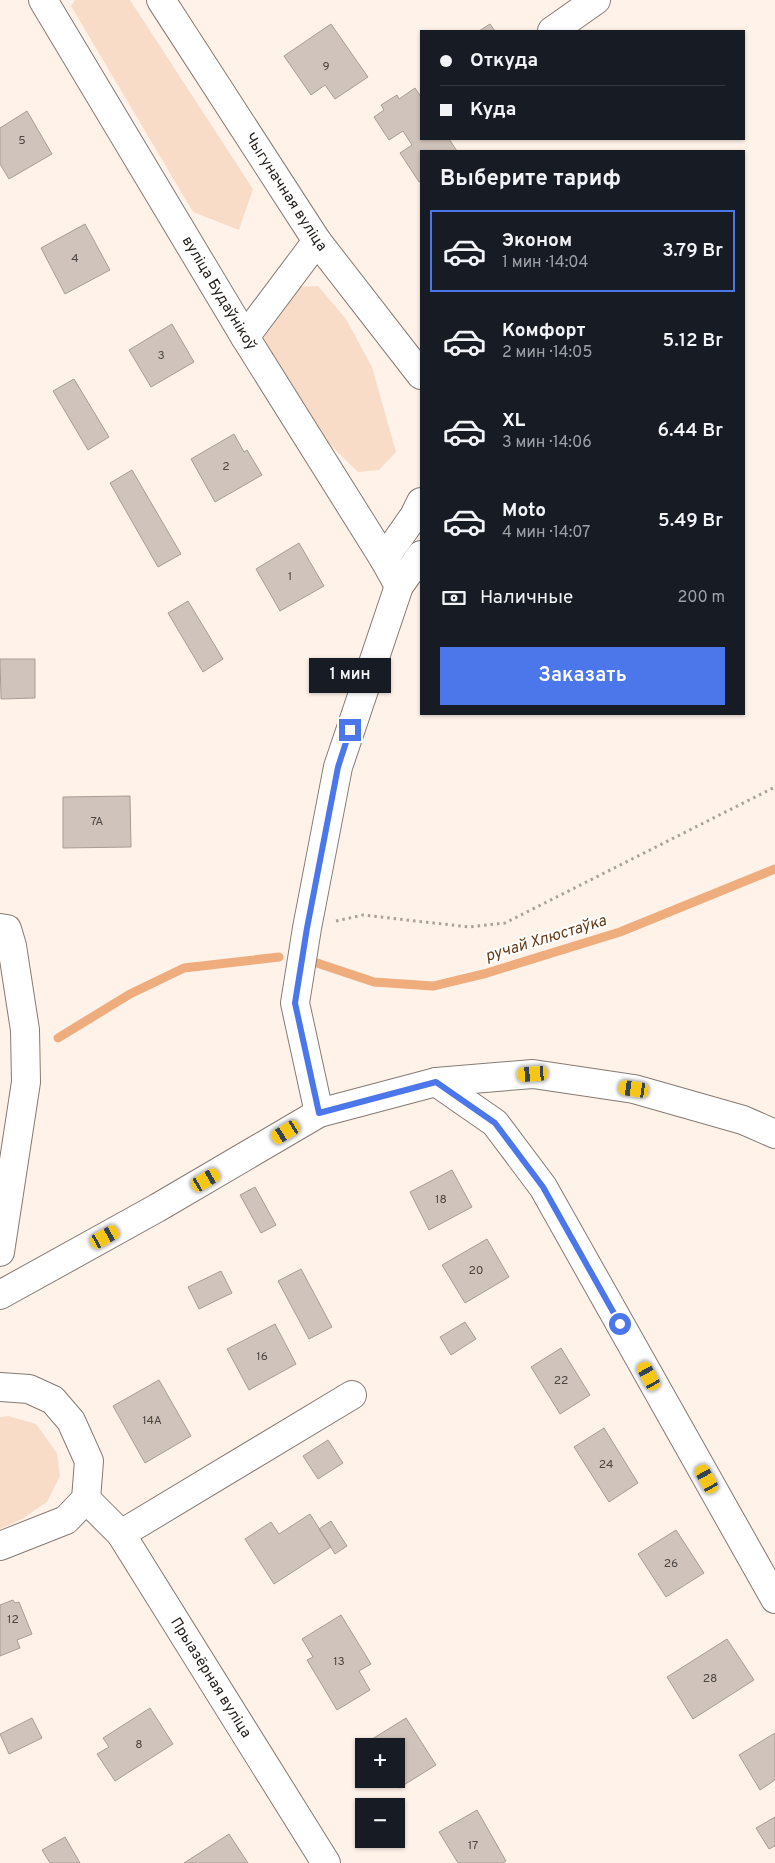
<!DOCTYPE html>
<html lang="ru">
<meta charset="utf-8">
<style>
body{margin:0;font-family:Overpass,sans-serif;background:#242831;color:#f1f3f6;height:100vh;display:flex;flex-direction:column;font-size:19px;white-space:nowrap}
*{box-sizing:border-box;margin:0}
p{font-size:16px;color:#9ea1a6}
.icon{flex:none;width:28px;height:28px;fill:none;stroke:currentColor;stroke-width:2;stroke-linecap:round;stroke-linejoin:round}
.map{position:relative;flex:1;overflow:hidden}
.sheet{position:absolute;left:420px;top:150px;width:325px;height:565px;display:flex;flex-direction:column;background:#171b24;border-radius:0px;box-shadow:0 1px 4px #0004}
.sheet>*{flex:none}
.guide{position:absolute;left:420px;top:30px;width:325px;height:110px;border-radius:0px;box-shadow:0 1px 4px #0004;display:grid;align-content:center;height:110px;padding:0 20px;background:#171b24}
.buttons{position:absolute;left:355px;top:1738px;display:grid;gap:10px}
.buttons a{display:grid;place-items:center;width:50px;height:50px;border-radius:0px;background:#171b24;box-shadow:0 1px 4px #0004;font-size:25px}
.end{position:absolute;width:22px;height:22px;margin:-11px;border:6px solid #4c77ea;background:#fff;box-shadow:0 0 0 2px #fff}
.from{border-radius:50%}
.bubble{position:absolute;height:35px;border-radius:0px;background:#171b24;box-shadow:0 1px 4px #0004;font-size:16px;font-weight:600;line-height:35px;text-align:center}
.car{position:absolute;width:15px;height:30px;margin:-15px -8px;border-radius:6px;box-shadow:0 0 4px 1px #0007;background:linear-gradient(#f5c518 24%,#345 0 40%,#f5c518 0 76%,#345 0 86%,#f5c518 0)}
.guide b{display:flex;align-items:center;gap:18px;height:48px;font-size:19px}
.guide b+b{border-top:1px solid #363941}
.guide i{width:12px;height:12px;background:#f1f3f6}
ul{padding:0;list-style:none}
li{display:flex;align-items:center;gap:15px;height:82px;margin:0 10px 8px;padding:0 10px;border:2px solid transparent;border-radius:0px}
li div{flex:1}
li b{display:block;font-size:19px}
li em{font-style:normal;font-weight:600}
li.current{border-color:#4c77ea}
li>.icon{width:45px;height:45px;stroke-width:1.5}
h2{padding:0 20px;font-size:22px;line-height:60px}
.pay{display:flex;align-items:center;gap:12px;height:55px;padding:0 20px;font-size:19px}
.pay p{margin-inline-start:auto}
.primary-button{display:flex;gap:10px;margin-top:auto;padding:10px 20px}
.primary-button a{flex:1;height:58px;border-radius:0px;background:#4c77ea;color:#fff;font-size:20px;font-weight:600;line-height:58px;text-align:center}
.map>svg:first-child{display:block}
</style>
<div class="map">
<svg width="775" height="1863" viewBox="0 0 775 1863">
<rect width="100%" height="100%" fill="#fff2e9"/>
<path fill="#f9dcc8" d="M75 0H130L253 189 239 230 193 212 71 6Z
M318 286 346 319 372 367 396 452 379 470 358 472 318 433 259 345 297 287Z
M8 1416 36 1424 57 1453 60 1476 47 1502 22 1519 0 1529V1417Z"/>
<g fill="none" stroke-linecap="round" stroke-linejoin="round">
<path stroke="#efac7d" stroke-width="9" d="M317 963 374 982 433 986 487 973 620 932 775 869
M58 1038 130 994 184 968 279 957"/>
</g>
<path fill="#d0c3bb" stroke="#a89d95" d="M331 24 368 77 335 99 325 85 311 95 284 56Z
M490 24 495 31H479Z
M415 88 421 97V139H449L457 151H421V181L419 182 400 153 412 145 403 131 389 140 374 117 384 110 381 105 397 95 399 99Z
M27 111 52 154 9 179 0 164V128Z
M85 224 110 270 65 294 41 248Z
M172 324 194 362 151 387 129 350Z
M74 379 109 437 88 450 53 391Z
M234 434 244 452 247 450 262 475 215 502 191 459Z
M132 470 181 554 158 567 110 483Z
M299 543 324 586 280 611 256 569Z
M188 601 223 659 203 672 168 613Z
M0 659H35V698L1 699Z
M130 796 131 847 63 848V797Z
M452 1170 472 1207 429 1230 410 1192Z
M255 1187 276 1225 261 1233 240 1195Z
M487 1239 509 1277 465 1303 442 1265Z
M301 1269 332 1327 309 1339 278 1281Z
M221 1271 232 1293 199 1309 188 1287Z
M465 1322 476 1339 451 1355 440 1337Z
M275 1324 296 1364 249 1390 227 1349Z
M561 1348 590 1395 560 1414 531 1367Z
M159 1380 191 1436 145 1463 113 1406Z
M604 1428 638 1483 609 1502 574 1447Z
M328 1440 343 1463 318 1479 303 1456Z
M310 1514 331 1547 274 1584 245 1539 271 1522 279 1534Z
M331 1521 347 1546 335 1554 319 1529Z
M676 1530 704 1573 666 1597 638 1554Z
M13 1600 15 1603 19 1602 32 1634 17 1640 20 1648 0 1656V1605Z
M341 1615 371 1664 359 1671 370 1690 337 1710 307 1660 313 1657 302 1639Z
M727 1639 754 1680 693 1719 667 1677Z
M150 1708 173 1744 115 1781 97 1754 109 1747 103 1738Z
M32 1718 42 1738 9 1754 0 1734Z
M406 1718 436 1765 399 1788 392 1779H396V1746H372L369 1741Z
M775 1733V1780L760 1790 739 1755Z
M477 1810 506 1861 503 1863H458L439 1832Z
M775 1817V1846L769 1849 756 1828Z
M229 1834 248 1863H184Z
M65 1837 80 1863H50L42 1850Z"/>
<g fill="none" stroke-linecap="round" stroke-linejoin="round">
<g stroke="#867a73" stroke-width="30">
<g id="minor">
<path id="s1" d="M43 0 245 337 384 559 399 586"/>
<path id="s2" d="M161 0 317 241 421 375"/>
<path d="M552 31 596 0"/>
<path d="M245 337 317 241"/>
<path d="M384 559 414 516 421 502"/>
<path d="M0 928 7 929 12 946 25 1030 26 1082 0 1252"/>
<path d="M436 1082 495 1123 543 1187 775 1599"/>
<path d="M319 1113 295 1003 307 928 338 767 399 586 421 555"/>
<path d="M0 1295 157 1208 319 1113 436 1082 533 1074 634 1089 743 1120 775 1134"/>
<path d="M0 1387 29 1389 53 1400 71 1421 89 1461 86 1499 66 1520 0 1546"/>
<path id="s3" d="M86 1499 121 1534 326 1863"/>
<path d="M121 1534 352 1395"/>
</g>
</g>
<path stroke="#aba29b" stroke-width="3" stroke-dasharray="2.5 4" stroke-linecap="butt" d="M336 921 363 915 469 927 505 923 775 787"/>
<use href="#minor" stroke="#fff" stroke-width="28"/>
</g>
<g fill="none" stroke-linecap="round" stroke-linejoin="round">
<path stroke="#4c77ea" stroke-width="6" d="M350 730 338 767 307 928 295 1003 319 1113 436 1082 495 1123 543 1187 620 1324"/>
</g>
<g text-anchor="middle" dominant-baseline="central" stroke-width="4" stroke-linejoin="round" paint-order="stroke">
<g font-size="12" fill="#4d4642">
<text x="326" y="67">9</text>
<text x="22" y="141">5</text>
<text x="75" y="259">4</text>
<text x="161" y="356">3</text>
<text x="226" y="467">2</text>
<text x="290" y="577">1</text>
<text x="97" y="822">7А</text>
<text x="441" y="1200">18</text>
<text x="476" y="1271">20</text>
<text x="262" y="1357">16</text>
<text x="561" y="1381">22</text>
<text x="152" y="1421">14А</text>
<text x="606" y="1465">24</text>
<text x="671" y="1564">26</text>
<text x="13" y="1620">12</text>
<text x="339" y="1662">13</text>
<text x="710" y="1679">28</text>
<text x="139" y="1745">8</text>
<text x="473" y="1846">17</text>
</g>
<g font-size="15" fill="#211d1a" stroke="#fff">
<text stroke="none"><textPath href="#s2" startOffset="229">Чыгуначная вуліца</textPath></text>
<text stroke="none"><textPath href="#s1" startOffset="342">вуліца Будаўнікоў</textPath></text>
<text stroke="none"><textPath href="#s3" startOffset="219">Прыазёрная вуліца</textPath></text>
</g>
<g font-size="16" font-style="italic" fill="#653a17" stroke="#fff">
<text transform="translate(546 939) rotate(-17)">ручай Хлюстаўка</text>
</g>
</g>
</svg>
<div class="buttons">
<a>+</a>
<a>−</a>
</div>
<i class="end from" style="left:620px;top:1324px"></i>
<i class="end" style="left:350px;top:730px"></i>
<div class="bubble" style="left:309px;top:658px;width:82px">1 мин</div>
<i class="car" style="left:533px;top:1074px;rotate:266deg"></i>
<i class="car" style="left:634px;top:1089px;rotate:278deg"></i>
<i class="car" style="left:286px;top:1132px;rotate:239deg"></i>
<i class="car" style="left:206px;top:1180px;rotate:60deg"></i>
<i class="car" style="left:105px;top:1237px;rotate:61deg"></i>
<i class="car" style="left:649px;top:1376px;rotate:331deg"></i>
<i class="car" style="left:707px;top:1479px;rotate:331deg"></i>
<div class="guide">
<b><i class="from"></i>Откуда</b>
<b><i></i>Куда</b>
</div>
<section class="sheet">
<h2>Выберите тариф</h2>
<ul>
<li class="current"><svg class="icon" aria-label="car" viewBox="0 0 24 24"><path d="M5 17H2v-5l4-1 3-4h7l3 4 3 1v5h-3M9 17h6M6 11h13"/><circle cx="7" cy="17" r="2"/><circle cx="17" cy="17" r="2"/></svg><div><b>Эконом</b><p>1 мин · 14:04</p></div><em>3.79 Br</em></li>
<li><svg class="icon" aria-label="car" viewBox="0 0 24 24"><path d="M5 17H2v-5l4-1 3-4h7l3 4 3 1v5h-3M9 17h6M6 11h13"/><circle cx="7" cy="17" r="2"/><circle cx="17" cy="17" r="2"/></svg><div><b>Комфорт</b><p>2 мин · 14:05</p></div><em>5.12 Br</em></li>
<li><svg class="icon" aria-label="car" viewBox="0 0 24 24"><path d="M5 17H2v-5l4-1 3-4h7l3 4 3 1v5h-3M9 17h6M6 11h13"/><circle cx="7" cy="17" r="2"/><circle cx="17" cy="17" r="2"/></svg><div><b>XL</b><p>3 мин · 14:06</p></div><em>6.44 Br</em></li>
<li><svg class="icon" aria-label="car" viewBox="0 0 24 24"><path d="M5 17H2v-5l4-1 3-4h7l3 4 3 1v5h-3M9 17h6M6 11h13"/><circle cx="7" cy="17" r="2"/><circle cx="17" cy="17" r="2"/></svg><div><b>Moto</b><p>4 мин · 14:07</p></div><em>5.49 Br</em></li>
</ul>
<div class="pay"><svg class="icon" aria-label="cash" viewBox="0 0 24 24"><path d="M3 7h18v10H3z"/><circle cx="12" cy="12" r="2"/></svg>Наличные<p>200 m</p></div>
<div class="primary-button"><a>Заказать</a></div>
</section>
</div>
